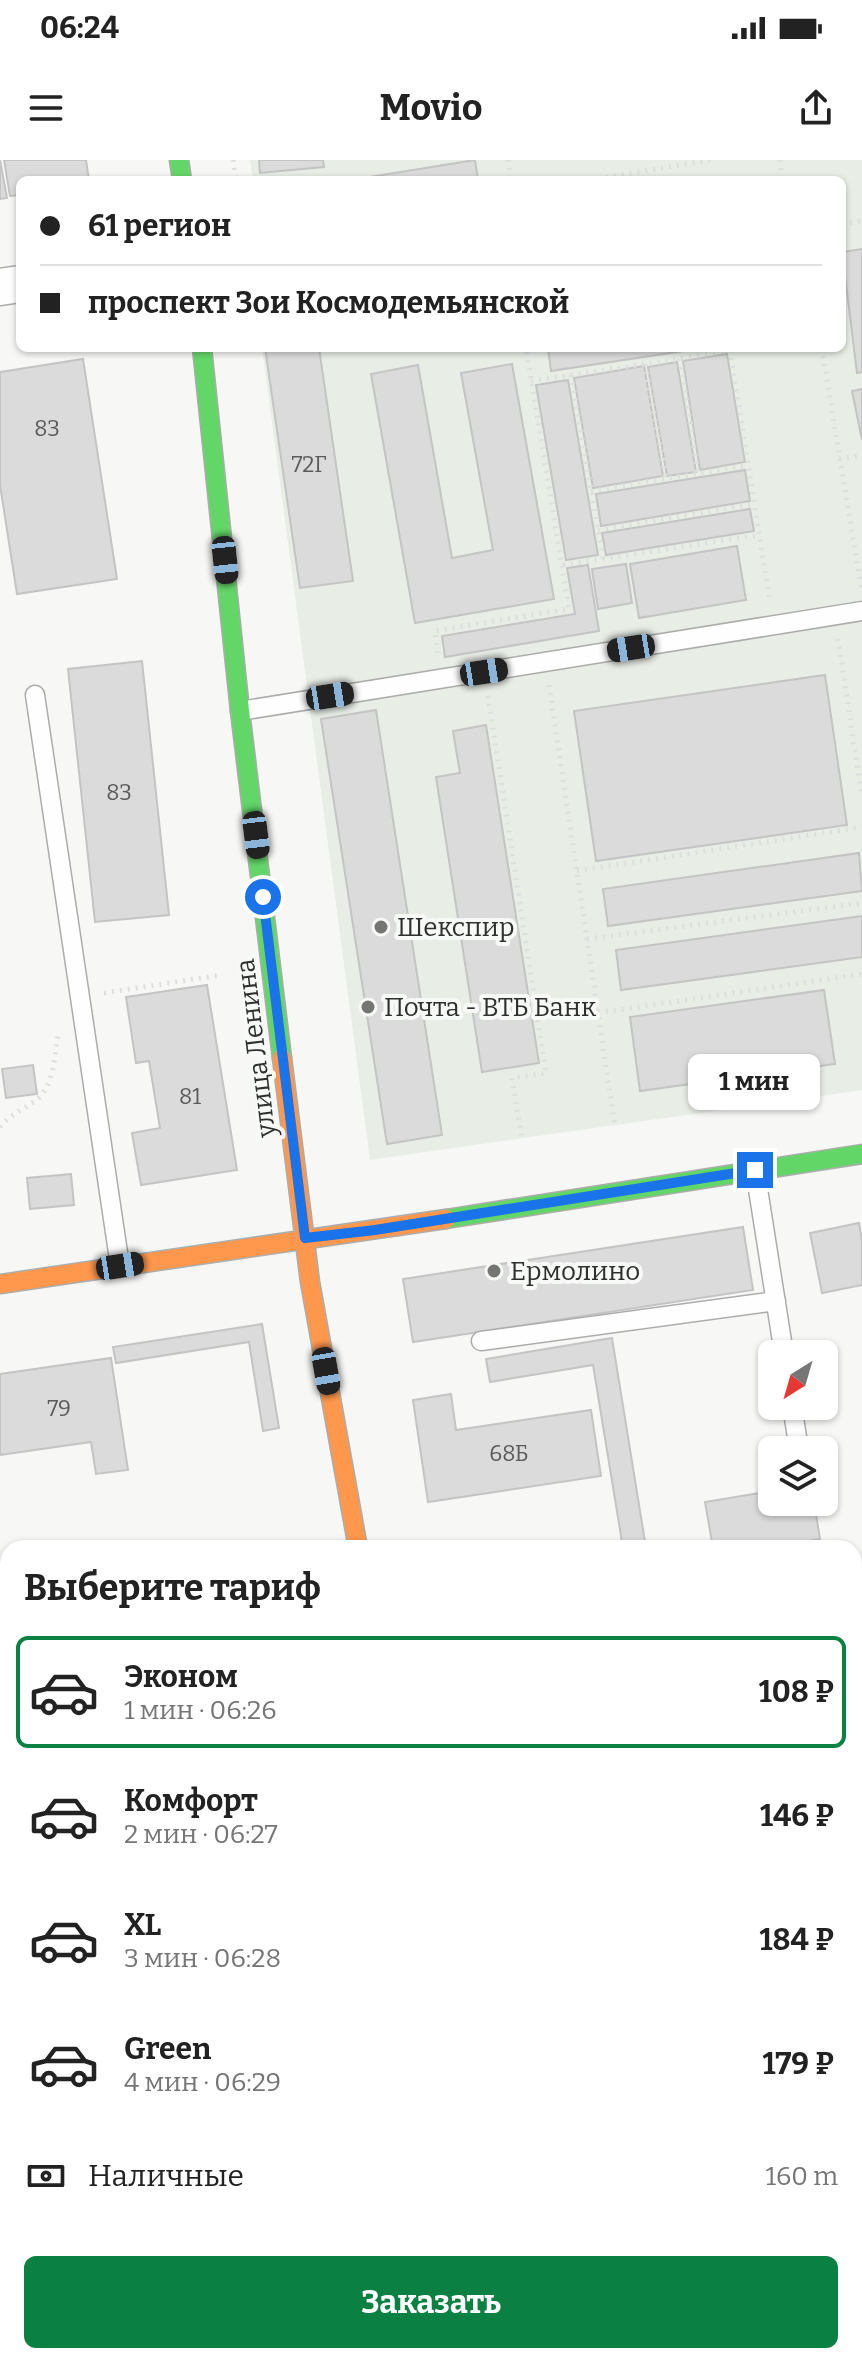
<!DOCTYPE html>
<html lang="ru">
<meta charset="utf-8">
<style>
body{margin:0;font-family:Bitter,serif;background:#f6f6f6;color:#222;height:100vh;display:flex;flex-direction:column;font-size:30px;white-space:nowrap}
*{box-sizing:border-box;margin:0}
p{font-size:26px;color:#767676}
.icon{flex:none;width:44px;height:44px;fill:none;stroke:currentColor;stroke-width:2;stroke-linecap:round;stroke-linejoin:round}
.map{position:relative;flex:1;overflow:hidden}
.details{position:absolute;left:0px;top:1380px;width:862px;height:824px;display:flex;flex-direction:column;background:#fff;border-radius:24px 24px 0 0;box-shadow:0 2px 6px #0004}
.details>*{flex:none}
.hud{position:absolute;left:16px;top:16px;width:830px;height:176px;border-radius:12px;box-shadow:0 2px 6px #0004;display:grid;align-content:center;height:176px;padding:0 24px;background:#fff}
.needle{width:52px;rotate:217deg}
.buttons{position:absolute;left:758px;top:1180px;display:grid;gap:16px}
.buttons a{display:grid;place-items:center;width:80px;height:80px;border-radius:12px;background:#fff;box-shadow:0 2px 6px #0004;font-size:40px}
.end{position:absolute;width:36px;height:36px;margin:-18px;border:10px solid #1a73e8;background:#fff;box-shadow:0 0 0 4px #fff}
.from{border-radius:50%}
.bubble{position:absolute;height:56px;border-radius:12px;background:#fff;box-shadow:0 2px 6px #0004;font-size:26px;font-weight:700;line-height:56px;text-align:center}
.car{position:absolute;width:24px;height:48px;margin:-24px -12px;border-radius:10px;box-shadow:0 0 6px 2px #0007;background:linear-gradient(#222 24%,#8ab4d8 0 40%,#222 0 76%,#8ab4d8 0 86%,#222 0)}
.hud b{display:flex;align-items:center;gap:28px;height:76px;font-size:30px}
.hud b+b{border-top:2px solid #e0e0e0}
.hud i{width:20px;height:20px;background:#222}
ul{padding:0;list-style:none}
li{display:flex;align-items:center;gap:24px;height:112px;margin:0 16px 12px;padding:0 8px;border:4px solid transparent;border-radius:12px}
li div{flex:1}
li b{display:block;font-size:30px}
li em{font-style:normal;font-weight:700}
li.active{border-color:#0b8043}
li>.icon{width:72px;height:72px;stroke-width:1.5}
h2{padding:0 24px;font-size:36px;line-height:96px}
.pay{display:flex;align-items:center;gap:20px;height:88px;padding:0 24px;font-size:30px}
.pay p{margin-inline-start:auto}
.cta{display:flex;gap:16px;margin-top:auto;padding:16px 24px}
.cta a{flex:1;height:92px;border-radius:12px;background:#0b8043;color:#fff;font-size:32px;font-weight:700;line-height:92px;text-align:center}
.status{display:flex;justify-content:space-between;align-items:center;height:56px;padding:0 40px;background:#fff;direction:ltr}
.status svg{height:22px;fill:currentColor}
header{display:flex;justify-content:space-between;align-items:center;height:104px;padding:0 24px;background:#fff;font-size:36px;font-weight:700}
.map>svg:first-child{display:block}
</style>
<div class="status"><b>06:24</b><svg viewBox="0 0 49 12"><path d="M0 12V9h3v3zM5 12V6h3v6zM10 12V3h3v9zM15 12V0h3v12zM26 1h20v11H26zM47 4h2v5h-2z"/></svg></div>
<header><svg class="icon" aria-label="menu" viewBox="0 0 24 24"><path d="M4 6h16M4 12h16M4 18h16"/></svg>Movio<svg class="icon" aria-label="share" viewBox="0 0 24 24"><path d="M12 15V3M7 8l5-5 5 5M5 13v7h14v-7"/></svg></header>
<div class="map">
<svg width="862" height="2204" viewBox="0 0 862 2204">
<rect width="100%" height="100%" fill="#f7f8f6"/>
<path fill="#e8ede6" d="M250 0H862V930L370 1000 262 188H842V20H253Z"/>
<path fill="#faeccc" d="M9 2196H55L57 2204H0V2197Z"/>
<path fill="#dadbda" stroke="#c3c4c3" stroke-width="2" d="M0 0 7 38 0 39Z
M4 0H86L89 20H20V35L10 36Z
M259 0H323L324 7 260 13Z
M475 0 478 20H351Z
M862 89V212L857 213 842 92Z
M265 188H319L353 421 300 428Z
M548 188H703L551 211Z
M727 194 745 302 700 310 683 201Z
M83 199 117 419 17 434 0 325V212Z
M677 202 696 312 667 316 648 207Z
M512 204 554 439 415 463 371 214 418 205 452 398 493 390 461 213Z
M644 206 663 316 593 328 574 218Z
M568 220 598 395 566 400 536 225Z
M862 229V280L852 231Z
M745 310 750 341 601 366 596 334Z
M750 349 754 371 606 395 602 373Z
M737 386 746 440 639 458 630 404Z
M626 404 632 443 598 449 592 409Z
M588 405 599 471 445 497 442 476 575 454 567 408Z
M142 501 169 755 95 762 68 509Z
M825 515 847 665 596 701 574 551Z
M376 550 442 975 387 984 321 559Z
M486 565 539 903 482 912 436 617 460 613 453 571Z
M859 693 862 731 608 766 603 729Z
M862 756V797L621 830 616 790Z
M207 825 237 1010 141 1025 132 973 160 968 149 901 136 903 126 837Z
M824 830 835 904 640 931 630 857Z
M33 905 37 934 6 938 2 909Z
M71 1014 74 1045 30 1049 27 1018Z
M859 1063 862 1081V1125L822 1133 810 1073Z
M743 1067 753 1130 413 1182 403 1119Z
M262 1164 279 1268 263 1271 249 1182 116 1203 113 1187Z
M612 1178 646 1388H623L593 1205 490 1222 486 1199Z
M111 1198 128 1310 96 1314 91 1282 0 1295V1214Z
M451 1234 456 1270 591 1250 601 1316 428 1342 413 1240Z
M772 1331V1342H814L820 1379 769 1388H713L705 1342Z
M0 1666H8V1745L0 1746Z
M862 1684V1779L854 1780V1686Z
M862 1884V1943L854 1944V1885Z
M8 2032V2093L0 2094V2033Z
M862 2179V2204H815L814 2196H854V2180Z
M95 2196H431L433 2204H96Z
M617 2196H650V2201L617 2204Z"/>
<g fill="none" stroke-linecap="round" stroke-linejoin="round">
<g stroke="#acadab" stroke-width="21">
<path id="lane" d="M35 535 120 1106
M240 551 862 451
M755 1010 784 1194
M481 1181 776 1141
M792 1246 798 1283"/>
</g>
<g stroke="#acadab" stroke-width="39">
<path id="street" d="M0 127 20 124"/>
</g>
<g stroke="#acadab" stroke-width="21">
<path id="fast" d="M179 0 182 20
M202 188 240 551 282 898
M446 1059 862 994
M0 2146 8 2145
M479 2196 480 2204"/>
</g>
<g stroke="#acadab" stroke-width="21">
<path id="slow" d="M282 898 310 1122 358 1388
M0 1124 446 1059
M854 2008 862 2007"/>
</g>
<path stroke="#dededd" stroke-width="5" stroke-dasharray="2 6" stroke-linecap="butt" d="M233 0 236 20
M508 0 511 20
M780 0 782 20
M590 20 711 0
M842 64 862 61
M822 188 861 428
M730 190 770 442
M680 199 698 313
M645 204 666 319
M571 215 603 398
M531 221 680 199 732 188
M839 299 862 295
M591 331 748 305
M598 370 754 344
M563 405 759 375
M838 479 862 636
M438 493 435 471 569 449 526 188
M549 525 615 967
M488 536 546 913 512 918 522 980
M577 711 862 667
M587 779 862 743
M104 833 221 815
M598 853 862 814
M0 967C10 955 22 950 35 941 54 926 54 899 58 876"/>
<use href="#lane" stroke="#fefefe" stroke-width="18"/>
<use href="#street" stroke="#fefefe" stroke-width="36"/>
<use href="#fast" stroke="#63d668" stroke-width="18"/>
<use href="#slow" stroke="#ff974d" stroke-width="18"/>
</g>
<g fill="none" stroke-linecap="round" stroke-linejoin="round">
<path stroke="#1a73e8" stroke-width="10" d="M263 737 305 1078 375 1070 755 1010"/>
</g>
<g fill="#757674" stroke="#f6f9f5" stroke-width="3">
<circle cx="381" cy="767" r="8"/>
<circle cx="368" cy="847" r="8"/>
<circle cx="494" cy="1111" r="8"/>
</g>
<g text-anchor="middle" dominant-baseline="central" stroke-width="8" stroke-linejoin="round" paint-order="stroke">
<g font-size="22" fill="#5a5b59">
<text x="47" y="268">83</text>
<text x="309" y="304">72Г</text>
<text x="119" y="632">83</text>
<text x="190" y="936">81</text>
<text x="59" y="1248">79</text>
<text x="509" y="1293">68Б</text>
</g>
<g font-size="26" fill="#2f302e" stroke="#f6f9f5" text-anchor="start">
<text x="397" y="767">Шекспир</text>
<text x="384" y="847">Почта - ВТБ Банк</text>
<text x="510" y="1111">Ермолино</text>
</g>
<g font-size="26" fill="#2f302e" stroke="#f6f9f5">
<text transform="translate(256 888) rotate(-97)">улица Ленина</text>
</g>
</g>
</svg>
<div class="buttons">
<a><svg class="needle" viewBox="-14 -14 28 28"><path d="M0-13l5 13h-10z" fill="#e53935"/><path d="M0 13l5-13h-10z" fill="#767676"/></svg></a>
<a><svg class="icon" aria-label="layers" viewBox="0 0 24 24"><path d="M12 4l9 5-9 5-9-5zM3 14l9 5 9-5"/></svg></a>
</div>
<i class="end from" style="left:263px;top:737px"></i>
<i class="end" style="left:755px;top:1010px"></i>
<div class="bubble" style="left:688px;top:894px;width:132px">1 мин</div>
<i class="car" style="left:225px;top:400px;rotate:174deg"></i>
<i class="car" style="left:631px;top:488px;rotate:261deg"></i>
<i class="car" style="left:484px;top:512px;rotate:81deg"></i>
<i class="car" style="left:330px;top:536px;rotate:81deg"></i>
<i class="car" style="left:256px;top:675px;rotate:173deg"></i>
<i class="car" style="left:120px;top:1106px;rotate:81deg"></i>
<i class="car" style="left:326px;top:1211px;rotate:170deg"></i>
<div class="hud">
<b><i class="from"></i>61 регион</b>
<b><i></i>проспект Зои Космодемьянской</b>
</div>
<section class="details">
<h2>Выберите тариф</h2>
<ul>
<li class="active"><svg class="icon" aria-label="car" viewBox="0 0 24 24"><path d="M5 17H2v-5l4-1 3-4h7l3 4 3 1v5h-3M9 17h6M6 11h13"/><circle cx="7" cy="17" r="2"/><circle cx="17" cy="17" r="2"/></svg><div><b>Эконом</b><p>1 мин · 06:26</p></div><em>108 ₽</em></li>
<li><svg class="icon" aria-label="car" viewBox="0 0 24 24"><path d="M5 17H2v-5l4-1 3-4h7l3 4 3 1v5h-3M9 17h6M6 11h13"/><circle cx="7" cy="17" r="2"/><circle cx="17" cy="17" r="2"/></svg><div><b>Комфорт</b><p>2 мин · 06:27</p></div><em>146 ₽</em></li>
<li><svg class="icon" aria-label="car" viewBox="0 0 24 24"><path d="M5 17H2v-5l4-1 3-4h7l3 4 3 1v5h-3M9 17h6M6 11h13"/><circle cx="7" cy="17" r="2"/><circle cx="17" cy="17" r="2"/></svg><div><b>XL</b><p>3 мин · 06:28</p></div><em>184 ₽</em></li>
<li><svg class="icon" aria-label="car" viewBox="0 0 24 24"><path d="M5 17H2v-5l4-1 3-4h7l3 4 3 1v5h-3M9 17h6M6 11h13"/><circle cx="7" cy="17" r="2"/><circle cx="17" cy="17" r="2"/></svg><div><b>Green</b><p>4 мин · 06:29</p></div><em>179 ₽</em></li>
</ul>
<div class="pay"><svg class="icon" aria-label="cash" viewBox="0 0 24 24"><path d="M3 7h18v10H3z"/><circle cx="12" cy="12" r="2"/></svg>Наличные<p>160 m</p></div>
<div class="cta"><a>Заказать</a></div>
</section>
</div>
